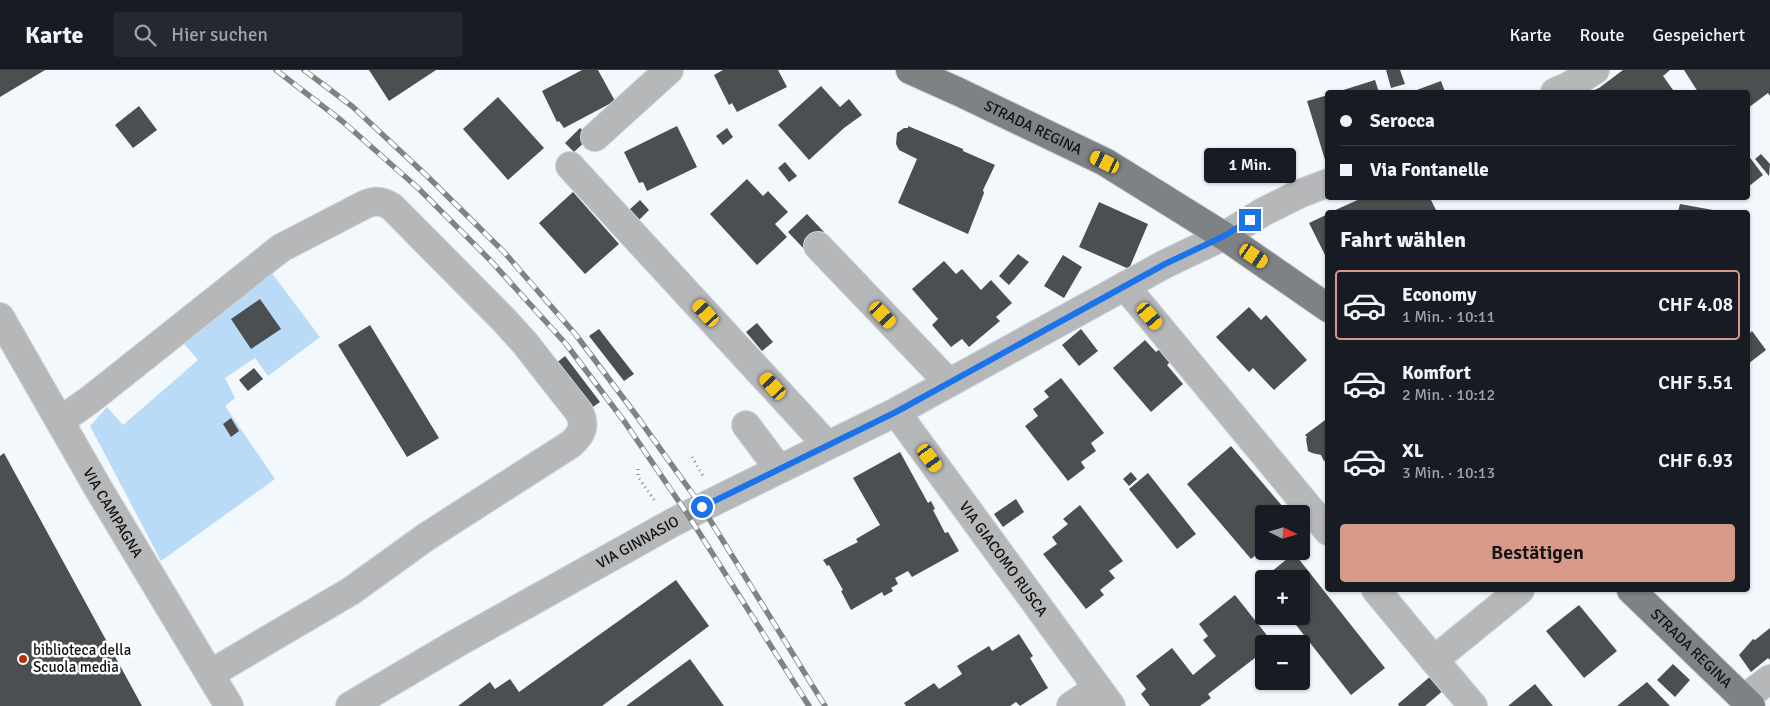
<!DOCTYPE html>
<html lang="de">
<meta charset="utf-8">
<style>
body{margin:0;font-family:Signika,sans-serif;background:#242831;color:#f1f3f6;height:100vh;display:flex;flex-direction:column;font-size:19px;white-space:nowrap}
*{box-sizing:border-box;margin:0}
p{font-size:16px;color:#9ea1a6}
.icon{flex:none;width:28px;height:28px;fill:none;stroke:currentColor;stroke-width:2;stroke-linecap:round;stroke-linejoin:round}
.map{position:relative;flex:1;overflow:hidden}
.side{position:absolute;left:1325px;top:140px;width:425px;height:382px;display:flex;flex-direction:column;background:#171b24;border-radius:5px;box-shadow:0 1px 4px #0004}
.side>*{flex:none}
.top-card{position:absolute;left:1325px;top:20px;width:425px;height:110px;border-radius:5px;box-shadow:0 1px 4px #0004;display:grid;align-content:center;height:110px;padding:0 15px;background:#171b24}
.needle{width:32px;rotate:95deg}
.fabs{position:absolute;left:1255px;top:435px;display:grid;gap:10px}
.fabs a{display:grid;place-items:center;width:55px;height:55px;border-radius:5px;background:#171b24;box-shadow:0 1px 4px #0004;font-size:25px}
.end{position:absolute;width:22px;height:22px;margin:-11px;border:6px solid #1a73e8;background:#fff;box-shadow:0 0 0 2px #fff}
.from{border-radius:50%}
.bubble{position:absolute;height:35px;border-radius:5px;background:#171b24;box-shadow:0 1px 4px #0004;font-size:16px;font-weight:600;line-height:35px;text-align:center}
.car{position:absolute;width:15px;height:30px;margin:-15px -8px;border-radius:6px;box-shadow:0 0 4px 1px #0007;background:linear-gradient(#f5c518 24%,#345 0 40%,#f5c518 0 76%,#345 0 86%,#f5c518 0)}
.top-card b{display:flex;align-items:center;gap:18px;height:48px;font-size:19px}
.top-card b+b{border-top:1px solid #363941}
.top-card i{width:12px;height:12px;background:#f1f3f6}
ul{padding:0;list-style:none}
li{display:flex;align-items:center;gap:15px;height:70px;margin:0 10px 8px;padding:0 5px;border:2px solid transparent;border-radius:5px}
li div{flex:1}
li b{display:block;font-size:19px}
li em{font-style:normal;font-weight:600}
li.on{border-color:#d79a8a}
li>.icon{width:45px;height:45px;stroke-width:1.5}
h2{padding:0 15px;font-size:22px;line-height:60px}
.primary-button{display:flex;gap:10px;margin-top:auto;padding:10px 15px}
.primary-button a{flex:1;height:58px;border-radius:5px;background:#d79a8a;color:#111;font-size:20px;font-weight:600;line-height:58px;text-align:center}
header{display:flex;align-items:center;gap:30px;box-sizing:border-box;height:70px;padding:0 25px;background:#171b24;border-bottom:1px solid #363941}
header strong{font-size:24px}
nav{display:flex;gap:28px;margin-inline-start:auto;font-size:18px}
.search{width:350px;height:45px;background:#242831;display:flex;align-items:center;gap:12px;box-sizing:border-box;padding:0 18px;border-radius:5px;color:#9ea1a6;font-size:19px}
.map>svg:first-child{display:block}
</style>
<header>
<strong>Karte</strong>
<div class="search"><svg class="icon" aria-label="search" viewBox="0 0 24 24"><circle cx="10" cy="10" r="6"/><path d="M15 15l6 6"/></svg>Hier suchen</div>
<nav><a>Karte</a><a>Route</a><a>Gespeichert</a></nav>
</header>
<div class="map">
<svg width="1770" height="636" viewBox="0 0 1770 636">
<rect width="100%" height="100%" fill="#f3f8fc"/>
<path fill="#badbf7" d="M271 202 320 267 268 306 255 288 225 308 235 328 225 336 275 409 161 491 90 356 107 337 123 355 198 290 180 269Z"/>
<path fill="#4b4f52" d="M0 0H45L0 27Z
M369 0H436L389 31Z
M582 0H598L615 31 564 58 559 51 557 52 542 21Z
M723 0H778L787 17 737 42 732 33 729 35 714 5Z
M1386 0H1400L1405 14 1391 18Z
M1623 0H1670L1663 6 1673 20 1670 22H1590L1599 18Z
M1684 0H1770V26L1768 23 1748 38V22H1698Z
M1375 10 1379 22H1337Z
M1441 11 1445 22H1415L1414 21Z
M821 16 840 37 849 29 862 45 844 58 809 90 778 55Z
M1328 25V92L1326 93 1307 31Z
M498 27 544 78 508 110 463 59Z
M139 36 157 60 133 78 115 55Z
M677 56 697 97 647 121 643 112 639 113 624 82Z
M908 56 963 79V81L995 95 983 120 984 123 968 164 898 133 917 89 899 80 896 74 897 63 904 58H908Z
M580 58 590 67 574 82 565 73Z
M727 58 733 67 723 75 716 66Z
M1761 84 1770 94 1769 106 1755 89Z
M1748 85 1763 105 1748 117Z
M785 92 797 106 789 112 778 98Z
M747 109 763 126 768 121 788 142 775 154 787 167 757 195 710 144Z
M573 122 619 174 585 204 539 153Z
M1362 128H1430L1437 142H1331Z
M640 130 649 140 638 151 628 141Z
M1099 132 1148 154 1129 199 1079 177Z
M1680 134 1724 142H1678Z
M807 144 824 162 805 180 788 162Z
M1328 144V191L1309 153Z
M1018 184 1029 192 1009 215 999 206Z
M1063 185 1082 197 1064 228 1044 216Z
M944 191 956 204 962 199 981 220 991 210 1012 233 996 247 1000 251 969 277 962 269 951 277 932 255 938 249 912 219Z
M260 229 281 259 251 279 231 249Z
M1249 237 1261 250 1266 245 1307 290 1274 320 1253 298 1249 302 1216 267Z
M757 253 773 272 762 281 746 262Z
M370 255 439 368 407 387 338 275Z
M599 259 634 304 624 311 589 266Z
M1081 259 1098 281 1079 296 1062 275Z
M1752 261 1766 280 1748 294V265Z
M1145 270 1156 282 1160 279 1171 291 1167 295 1183 314 1151 342 1113 298Z
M565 286 600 332 590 339 555 294Z
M254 298 263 309 248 321 239 310Z
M1061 308 1104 363 1091 373 1096 381 1081 392 1085 398 1068 411 1025 356 1038 346 1033 339 1049 327 1044 321Z
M231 348 239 361 231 367 223 354Z
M1328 348V389L1324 391 1321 385 1312 383 1308 381 1306 369 1307 367 1305 365Z
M1231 376 1289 444H1264V478L1251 489 1187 414Z
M900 382 928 433 931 431 935 439 933 440 945 463 948 462 959 481 912 507 908 501 895 508 898 514 891 518 893 521 884 526 882 522 851 540 841 521 843 520 829 495 827 496 823 490 858 472 856 469 880 455 853 408Z
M4 383 142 636H0V386Z
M1131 402 1137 409 1129 416 1123 409Z
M1148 403 1196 464 1177 479 1129 419Z
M1016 429 1024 442 1003 457 994 444Z
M1080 435 1123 491 1109 501 1115 508 1100 520 1104 525 1086 539 1043 484 1057 474 1052 467 1068 454 1063 449Z
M1294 483 1385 598 1351 625 1289 546H1301V509H1264V520L1258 513Z
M676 510 709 556 602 636H458L490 612 495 619 510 609 519 622Z
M1235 525 1273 573 1264 574V581L1208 624 1211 628 1200 636H1150L1141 624 1146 619 1136 606 1172 578 1193 605 1216 586 1203 570 1208 566 1199 554Z
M1579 535 1617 581 1584 608 1546 561Z
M1770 558V590L1768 588 1751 602 1739 585 1753 569 1755 570Z
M1019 564 1033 586 1030 588 1048 618 1020 636 1016 632 1010 636H906L904 633 934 613 939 619 962 604 957 596 989 576 992 581Z
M690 589 724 636H626Z
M1673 594 1690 610 1675 627 1657 610Z
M1432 605 1445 619 1425 636H1399L1398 634Z
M1647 612 1670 636H1617Z
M1535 614 1553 636H1508Z"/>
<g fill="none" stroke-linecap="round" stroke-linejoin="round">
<g stroke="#cfd3d7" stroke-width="30">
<g id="minor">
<path d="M1555 22 1569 16 1595 0"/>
<path d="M595 67 669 0"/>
<path d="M570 96 827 375"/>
<path d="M818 176 949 313"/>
<path d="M1125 216 1328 461"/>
<path id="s1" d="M0 247 98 418 229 636"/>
<path id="s2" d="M896 342 1111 636"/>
<path d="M60 351 91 329 281 178 362 136C374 130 381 130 392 137L504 250 524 272 579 342C586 356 582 364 571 374L426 467 351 521 210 604"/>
<path d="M746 355 779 399"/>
<path d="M1376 520 1434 590 1520 520"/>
<path d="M1434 590 1473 636"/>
<path d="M1743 629 1770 609"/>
<path id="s3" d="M350 636 457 573 672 453 717 430 896 342 1165 194 1224 166 1263 142 1299 124 1328 113"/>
<path d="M1071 636 1098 618"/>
</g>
</g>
<g stroke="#cfd3d7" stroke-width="30">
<g id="major">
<path id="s4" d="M910 0 959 22 1105 92 1224 166 1328 238"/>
<path id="s5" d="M1631 520 1751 636"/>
</g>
</g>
<path stroke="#85888b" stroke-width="3" stroke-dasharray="1 4" stroke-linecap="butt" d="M692 387 703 406
M638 399V407L655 431"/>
<use href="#minor" stroke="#b6b7b9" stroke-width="28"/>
<use href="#major" stroke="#7f8285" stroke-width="28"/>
<g stroke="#7f8385" stroke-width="5.5">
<path id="rail" d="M276 0 342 51 418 118 490 190 566 274 624 351 688 445 809 636
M304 0 353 37 427 106 504 182 576 265 636 345 702 437 825 636"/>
</g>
<use href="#rail" stroke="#fff" stroke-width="4" stroke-dasharray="11" stroke-linecap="butt"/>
</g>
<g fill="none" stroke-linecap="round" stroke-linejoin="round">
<path stroke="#1a73e8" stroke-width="6" d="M702 437 896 342 1165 194 1224 166 1250 150"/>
</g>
<circle fill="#b82e05" stroke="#fff" stroke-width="2" cx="23" cy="589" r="5"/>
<g text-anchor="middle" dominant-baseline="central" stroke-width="5" stroke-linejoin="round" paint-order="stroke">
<g font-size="15" fill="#0f1112" stroke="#fff">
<text stroke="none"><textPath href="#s4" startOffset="136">STRADA REGINA</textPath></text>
<text stroke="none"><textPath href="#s1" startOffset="226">VIA CAMPAGNA</textPath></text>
<text stroke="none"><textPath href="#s3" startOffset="331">VIA GINNASIO</textPath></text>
<text stroke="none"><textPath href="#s2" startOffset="182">VIA GIACOMO RUSCA</textPath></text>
<text stroke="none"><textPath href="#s5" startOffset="84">STRADA REGINA</textPath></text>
</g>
<g font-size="15" fill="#0f1112" stroke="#fff" text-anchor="start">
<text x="33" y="580">biblioteca della<tspan x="33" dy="17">Scuola media</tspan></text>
</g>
</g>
</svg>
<div class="fabs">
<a><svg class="needle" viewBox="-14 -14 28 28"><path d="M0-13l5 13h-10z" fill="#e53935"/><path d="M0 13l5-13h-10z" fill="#9ea1a6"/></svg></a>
<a>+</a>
<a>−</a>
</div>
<i class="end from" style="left:702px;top:437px"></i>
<i class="end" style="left:1250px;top:150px"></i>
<div class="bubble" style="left:1204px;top:78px;width:92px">1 Min.</div>
<i class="car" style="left:1105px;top:92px;rotate:296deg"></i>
<i class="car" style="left:1254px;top:186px;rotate:124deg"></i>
<i class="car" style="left:706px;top:243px;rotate:318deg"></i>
<i class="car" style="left:883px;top:245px;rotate:137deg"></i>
<i class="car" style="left:1150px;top:246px;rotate:140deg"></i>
<i class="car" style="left:773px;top:316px;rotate:318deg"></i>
<i class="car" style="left:930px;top:388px;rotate:144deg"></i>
<div class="top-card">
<b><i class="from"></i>Serocca</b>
<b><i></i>Via Fontanelle</b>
</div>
<section class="side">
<h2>Fahrt wählen</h2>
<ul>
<li class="on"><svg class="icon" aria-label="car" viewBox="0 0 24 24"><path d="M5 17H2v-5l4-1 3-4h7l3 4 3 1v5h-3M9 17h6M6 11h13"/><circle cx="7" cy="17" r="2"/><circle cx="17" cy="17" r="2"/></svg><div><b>Economy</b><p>1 Min. · 10:11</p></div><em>CHF 4.08</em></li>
<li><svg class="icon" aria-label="car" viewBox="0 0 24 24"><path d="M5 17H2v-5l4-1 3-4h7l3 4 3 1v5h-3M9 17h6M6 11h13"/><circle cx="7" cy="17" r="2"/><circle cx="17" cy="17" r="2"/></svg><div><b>Komfort</b><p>2 Min. · 10:12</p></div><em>CHF 5.51</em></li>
<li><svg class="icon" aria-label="car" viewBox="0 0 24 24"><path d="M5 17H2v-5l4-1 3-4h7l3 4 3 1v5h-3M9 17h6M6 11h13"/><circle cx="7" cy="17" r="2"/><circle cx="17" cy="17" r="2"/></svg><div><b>XL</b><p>3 Min. · 10:13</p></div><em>CHF 6.93</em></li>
</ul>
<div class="primary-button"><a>Bestätigen</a></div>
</section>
</div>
